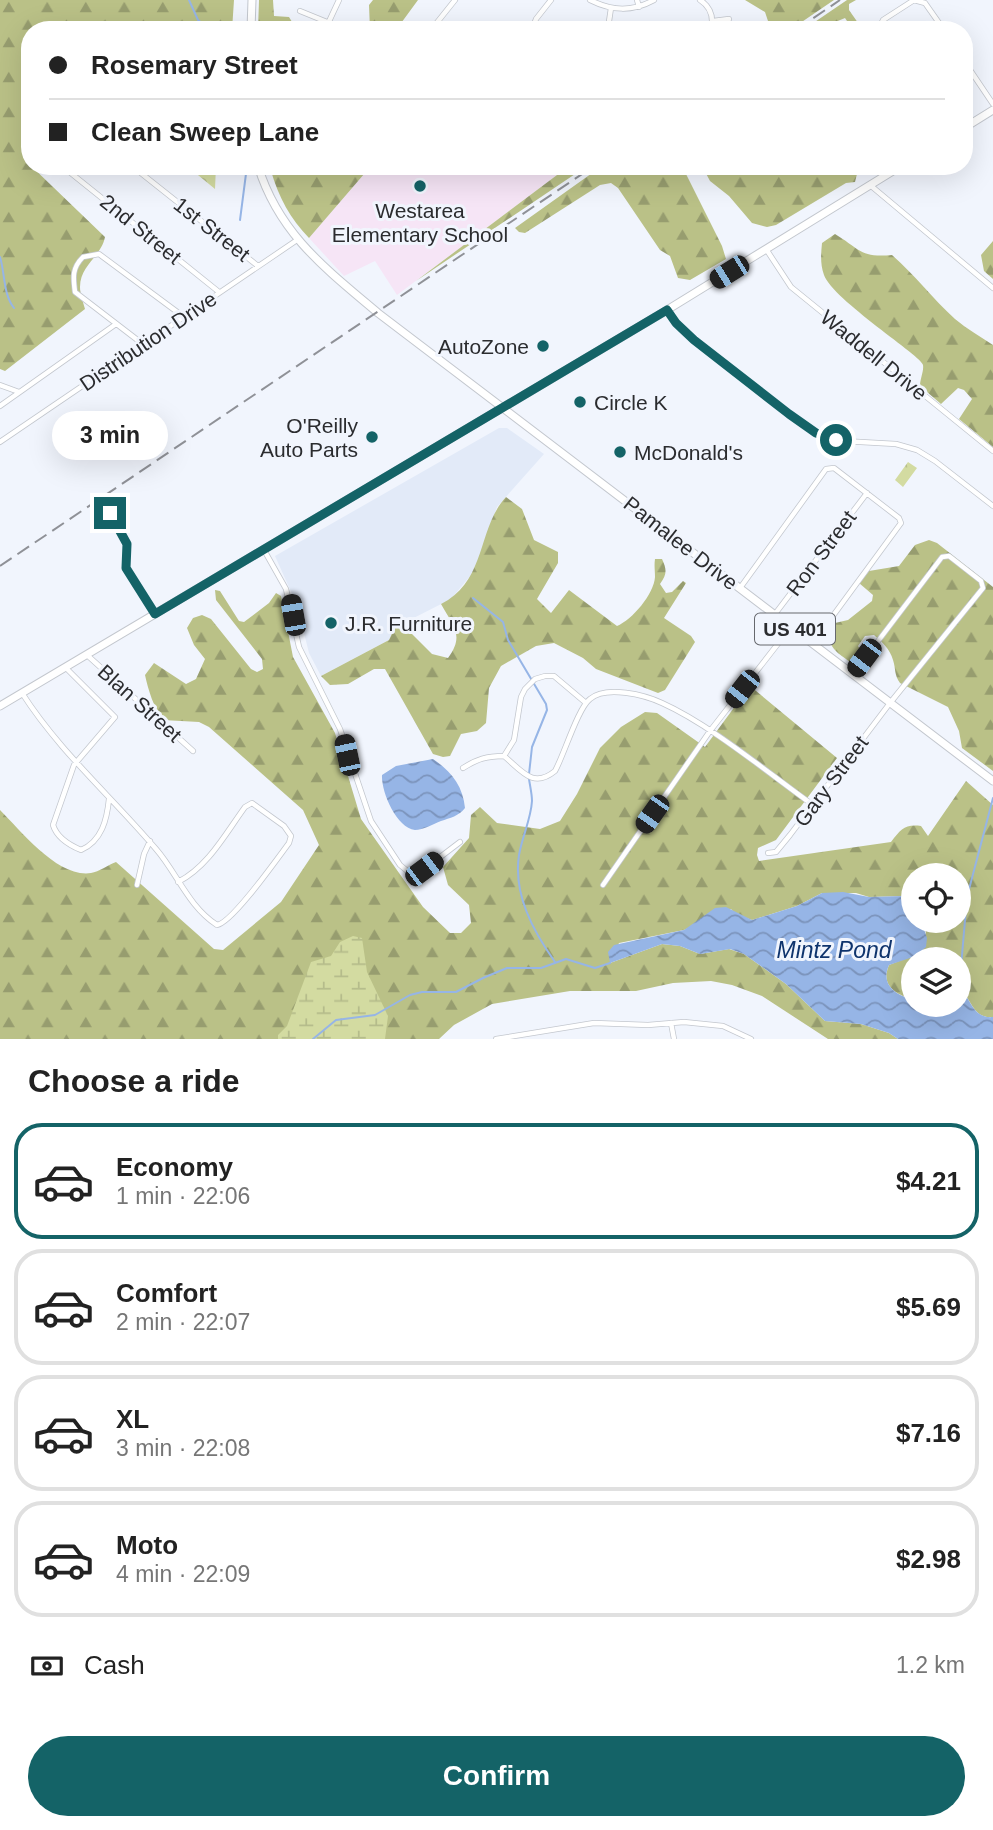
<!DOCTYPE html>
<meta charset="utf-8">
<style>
body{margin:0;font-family:Arial,sans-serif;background:#f2f2f2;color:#222;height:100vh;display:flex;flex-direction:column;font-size:26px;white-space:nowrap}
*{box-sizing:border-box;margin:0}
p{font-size:23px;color:#767676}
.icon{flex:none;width:38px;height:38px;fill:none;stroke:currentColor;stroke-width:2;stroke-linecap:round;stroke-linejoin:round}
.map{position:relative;height:1039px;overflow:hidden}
.drawer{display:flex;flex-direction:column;background:#fff;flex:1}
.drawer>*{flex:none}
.guide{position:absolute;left:21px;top:21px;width:952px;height:154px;border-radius:28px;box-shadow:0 7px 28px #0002;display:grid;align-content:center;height:154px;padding:0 28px;background:#fff}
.controls{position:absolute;left:901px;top:863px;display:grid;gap:14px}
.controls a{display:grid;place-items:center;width:70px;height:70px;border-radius:50%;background:#fff;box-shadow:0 7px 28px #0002;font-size:35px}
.end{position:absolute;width:32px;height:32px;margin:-16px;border:9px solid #146367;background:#fff;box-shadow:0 0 0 4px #fff}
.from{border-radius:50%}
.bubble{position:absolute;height:49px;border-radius:24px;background:#fff;box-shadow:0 7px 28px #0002;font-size:23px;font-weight:800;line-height:49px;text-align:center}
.car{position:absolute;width:21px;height:42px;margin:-21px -10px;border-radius:9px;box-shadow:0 0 5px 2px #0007;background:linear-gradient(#222 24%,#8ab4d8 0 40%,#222 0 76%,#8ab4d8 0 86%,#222 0)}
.guide b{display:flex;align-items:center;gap:24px;height:66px;font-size:26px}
.guide b+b{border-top:2px solid #e0e0e0}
.guide i{width:18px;height:18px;background:#222}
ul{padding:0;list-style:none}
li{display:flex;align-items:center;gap:21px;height:116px;margin:0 14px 10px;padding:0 14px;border:4px solid #e0e0e0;border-radius:28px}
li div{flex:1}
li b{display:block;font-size:26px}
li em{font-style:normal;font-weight:800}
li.selected{border-color:#146367}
li>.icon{width:63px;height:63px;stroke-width:1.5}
h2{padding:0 28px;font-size:32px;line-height:84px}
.pay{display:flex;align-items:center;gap:18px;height:77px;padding:0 28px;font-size:26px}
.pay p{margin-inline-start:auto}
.action{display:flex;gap:14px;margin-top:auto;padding:14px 28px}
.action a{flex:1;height:80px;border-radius:42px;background:#146367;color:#fff;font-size:28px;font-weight:800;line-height:80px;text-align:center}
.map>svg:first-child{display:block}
</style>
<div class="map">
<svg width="993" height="1039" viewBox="0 0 993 1039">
<defs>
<pattern id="forest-firs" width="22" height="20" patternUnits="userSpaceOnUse" patternTransform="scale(1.75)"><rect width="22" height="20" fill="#bac187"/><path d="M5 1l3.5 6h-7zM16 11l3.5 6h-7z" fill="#979d6f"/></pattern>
<pattern id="wetland-marsh" width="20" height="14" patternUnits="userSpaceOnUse" patternTransform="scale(1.75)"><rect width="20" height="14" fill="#d3dba1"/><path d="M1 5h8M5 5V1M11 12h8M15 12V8" fill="none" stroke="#b5bc8b"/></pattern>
<pattern id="park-crowns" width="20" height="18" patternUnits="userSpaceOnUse" patternTransform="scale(1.75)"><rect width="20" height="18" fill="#d3dba1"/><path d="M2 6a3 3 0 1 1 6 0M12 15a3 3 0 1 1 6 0" fill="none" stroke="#b5bc8b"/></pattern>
<pattern id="water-waves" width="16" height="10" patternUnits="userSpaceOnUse" patternTransform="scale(1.75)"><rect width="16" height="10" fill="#96b5e6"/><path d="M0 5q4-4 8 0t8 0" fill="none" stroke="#7b93bb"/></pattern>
</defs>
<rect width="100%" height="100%" fill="#f1f5fd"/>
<path fill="#e2eaf8" d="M499 428H507L544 454 497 507 476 569 451 599 396 627 389 640 321 676 309 653 297 605 275 556Z"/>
<path fill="#f6e5f6" d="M371 166H569L397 295 375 261 344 276 309 238Z"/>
<path fill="url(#forest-firs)" d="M0 0H234L232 30H30V123L26 161 105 237C101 257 80 265 80 287 80 294 83 302 85 309L5 371 0 369Z
M259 0H273L274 16 289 17 297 30H258Z
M373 0H418L396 30H370L369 5Z
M745 0H834L790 30H765L768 21 765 12Z
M847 0H856L849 4V10L863 30H853L845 18 833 23 837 30H803Z
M276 166H306L316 171 321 166H371L309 238C290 218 279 198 271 171Z
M569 166H587L416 281Z
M602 166H682L722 246 726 259 690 280 678 278 670 256 660 250 618 188 611 183 600 185 525 233 519 232 515 228Z
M702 166H851L857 174 855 182 846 183 776 225 767 227 752 223 729 196 710 181Z
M835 234C860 249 860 258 892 255 915 275 933 299 955 319 967 329 981 337 993 345V447L959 419 972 399 964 390 958 388 941 404 920 386C920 379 924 371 923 365 923 357 833 300 824 275 820 264 821 254 822 243Z
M993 241V279L984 271 981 255Z
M506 497 522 509 534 540 558 552V563L537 599 551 613 569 590 617 626C632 620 654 594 655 577 655 570 654 566 655 559H662C667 570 667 574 660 584L666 593 672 592 683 581 686 583 664 618 691 636 695 642 665 690 658 693 596 669 583 658 554 643 536 646 501 666 489 688 486 723 477 731 461 734 450 756 443 757 433 754 385 669H374L348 684 330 685 321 676 389 640 395 627 410 632 432 654 448 658C465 635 453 626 441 604 487 581 477 528 506 497Z
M929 540 937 543 993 587V771L962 748 959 731 948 707 900 683C894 675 896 669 893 660 890 649 882 642 874 635L865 636 858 646 861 651 857 658 850 662C838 653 830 649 828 634L835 623 848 620 872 601 873 595 859 583 869 571 899 566 915 545Z
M215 590 220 591 239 621 244 622 269 603 276 593 281 596 293 657 335 733 361 819 423 907 450 933H461L471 923 469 905 448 885 443 867 469 838 471 815 480 807 497 823 540 829 560 821 577 794 600 748 621 727 645 712 657 713 705 747 750 686 837 758 776 840 758 848 757 855 759 861 891 842C901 829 905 824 921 826L928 836 966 781 993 805V1017C972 1019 972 998 959 988V959H914L913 1000C896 994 880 986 889 965L922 952 926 932 921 921 959 920V875H914L913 907 905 896 869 897 856 893H822L797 906 752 920 735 914 731 909 684 930 619 943 610 963 662 944 680 946 700 954 729 949 744 954 786 984 825 1021 861 1024 889 1033 898 1039H828L762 996 732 985 711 981 673 983 636 991H570L492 1004 454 1025 439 1039H0V810C22 832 58 878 91 873 99 872 108 865 116 862L214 949 223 950 281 902 319 845 303 810 209 727 199 722 163 720C154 709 148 689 145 675L154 663 186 684 196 679 205 659 194 645 187 628 193 618 202 615 211 619 251 669 257 672 263 669 262 659 216 600Z"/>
<path fill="url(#wetland-marsh)" d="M353 936 362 938 367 972 388 1016 385 1039H278V1035L287 1026 311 962 331 956 340 942Z"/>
<path fill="url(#park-crowns)" d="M187 166H216L215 189Z
M908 462 917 468 903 487 895 480Z"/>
<path fill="url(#water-waves)" d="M433 759C451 771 463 786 465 808 459 816 450 818 441 821 433 824 423 830 415 830 396 828 381 791 382 775L396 766Z
M843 892 869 897 905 896 913 907 914 920 921 921 927 938 926 947 916 956 889 965C880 985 896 995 913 1000L914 1004H959L960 988C971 999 973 1019 993 1017V1039H898L889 1033 861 1024 825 1021 786 984 744 954 730 949 700 954 680 946 662 944 610 963 608 952 614 945 684 930 715 908 726 907 752 920 797 906 822 893Z"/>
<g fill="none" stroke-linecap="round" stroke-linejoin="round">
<path stroke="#96b5e6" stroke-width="2" d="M189 0 198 20 211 30
M240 220 247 166
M0 257C5 273 3 294 14 308
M473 598 503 622 508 640 546 704 547 710 532 747 529 774
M529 779C530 786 532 794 532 801 531 819 522 837 519 855 513 894 533 931 555 962
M959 990 967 897 993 798
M313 1039 336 1020 375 1015 410 995 422 992H456L483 978 507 968H541L566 959 595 968 610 963"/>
<g stroke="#c3c7ce" stroke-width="6">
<path id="minor" d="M590 0C612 11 632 12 654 0
M637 0 639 7
M700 0C711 7 714 17 711 30
M300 11 327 22
M713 21 729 19
M608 28 611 8
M325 30 339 0
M431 30 455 0
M532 30 536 19 551 0
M878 30 883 20 914 0 925 3 944 30
M964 61 993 104
M62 166 219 292
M132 166 258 266
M870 185 993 288
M766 249 791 287 993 451
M668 310 683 331 694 340 815 433 843 441 896 444 917 450 935 461 993 506
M144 345 75 292C73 277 72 268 83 257L99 254 184 317
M0 385 19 392
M0 406 116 324
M0 442 297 240
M110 513 127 544 126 568 155 614
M264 550 286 589 299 647 340 729 371 821 400 865 411 874H418L460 842
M740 588 826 469 834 468 899 518 901 523 813 643
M775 614 867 493
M87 655 193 751
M66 668 115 717 74 765 53 825C57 838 69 845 81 850 102 841 107 819 109 799
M22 693C59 751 112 797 156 849 177 873 188 906 217 925 232 923 277 859 289 843L291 836 284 826 252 803 245 807C226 833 208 867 178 882
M504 756C522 771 533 789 555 771 564 755 578 708 590 699 606 685 645 695 662 703 711 725 768 773 813 805
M504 756 514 740 521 697 525 689 535 679 545 676H554L586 703
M463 768C477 759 487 756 504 756
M768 853 776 852 790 835 890 703 983 588 981 581 949 556 942 557 853 674
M137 885 144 854 150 841
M603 885 710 731 791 627
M671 1023 674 1039
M496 1039 594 1023 648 1025 684 1022 723 1026 751 1039"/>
</g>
<g stroke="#c3c7ce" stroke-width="9">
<path id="primary" d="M251 30 252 0
M964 128 993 110
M258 166C279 234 326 269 378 313L993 781
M0 706 667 310 901 166"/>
</g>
<use href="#minor" stroke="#fff" stroke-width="4.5"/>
<use href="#primary" stroke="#fff" stroke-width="7"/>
<path stroke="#8f9197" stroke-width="2" stroke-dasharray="14 7" stroke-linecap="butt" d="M796 30 840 0
M0 566 594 166"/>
</g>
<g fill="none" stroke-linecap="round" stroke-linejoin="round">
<path stroke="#146367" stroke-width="9" d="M110 513 127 544 126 568 155 614 667 310 676 323 694 340 789 414 816 433 836 440"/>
</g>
<g fill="#146367" stroke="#f1f5fd" stroke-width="2.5">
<circle cx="420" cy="186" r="7"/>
<circle cx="543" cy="346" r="7"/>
<circle cx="580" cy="402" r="7"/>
<circle cx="372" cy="437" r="7"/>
<circle cx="620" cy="452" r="7"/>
<circle cx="331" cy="623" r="7"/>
</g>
<g text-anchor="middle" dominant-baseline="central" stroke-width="6" stroke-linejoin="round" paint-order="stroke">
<rect fill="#f1f5fd" stroke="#66686d" stroke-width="2" x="755" y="613.5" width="80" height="31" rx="5"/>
<g font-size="19" font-weight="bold" fill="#2b2c2f">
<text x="795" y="629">US 401</text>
</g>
<g font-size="21" fill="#2b2c2f" stroke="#f1f5fd" text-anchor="start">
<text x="420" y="210" text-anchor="middle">Westarea<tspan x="420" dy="24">Elementary School</tspan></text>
<text x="529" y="346" text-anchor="end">AutoZone</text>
<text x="594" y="402">Circle K</text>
<text x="358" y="425" text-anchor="end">O'Reilly<tspan x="358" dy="24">Auto Parts</tspan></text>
<text x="634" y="452">McDonald's</text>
<text x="345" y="623">J.R. Furniture</text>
</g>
<g font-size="21" fill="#2b2c2f" stroke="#f1f5fd">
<text transform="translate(141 229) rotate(39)">2nd Street</text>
<text transform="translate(212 229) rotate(38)">1st Street</text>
<text transform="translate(148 341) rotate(-34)">Distribution Drive</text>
<text transform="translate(874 355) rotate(39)">Waddell Drive</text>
<text transform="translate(681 543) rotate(38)">Pamalee Drive</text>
<text transform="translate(821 553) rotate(-53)">Ron Street</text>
<text transform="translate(140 703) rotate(42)">Blan Street</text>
<text transform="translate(831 781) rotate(-53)">Gary Street</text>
</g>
<g font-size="23" font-style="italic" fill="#0f346d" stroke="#f1f5fd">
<text x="834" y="950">Mintz Pond</text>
</g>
</g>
</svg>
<div class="controls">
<a><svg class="icon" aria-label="locate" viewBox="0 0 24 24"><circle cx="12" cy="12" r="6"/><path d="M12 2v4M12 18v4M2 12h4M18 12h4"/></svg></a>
<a><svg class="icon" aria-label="layers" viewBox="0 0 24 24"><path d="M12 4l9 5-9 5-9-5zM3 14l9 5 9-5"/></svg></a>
</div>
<i class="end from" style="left:836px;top:440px"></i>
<i class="end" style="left:110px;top:513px"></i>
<div class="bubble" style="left:52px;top:411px;width:116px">3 min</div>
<i class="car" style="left:729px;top:272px;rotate:238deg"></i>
<i class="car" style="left:293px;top:615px;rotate:350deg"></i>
<i class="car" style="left:864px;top:658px;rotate:217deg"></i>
<i class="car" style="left:742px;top:689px;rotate:218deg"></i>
<i class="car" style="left:347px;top:755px;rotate:348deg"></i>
<i class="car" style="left:652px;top:814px;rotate:215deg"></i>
<i class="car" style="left:424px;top:869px;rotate:53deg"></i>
<div class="guide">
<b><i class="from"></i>Rosemary Street</b>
<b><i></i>Clean Sweep Lane</b>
</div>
</div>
<section class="drawer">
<h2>Choose a ride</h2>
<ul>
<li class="selected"><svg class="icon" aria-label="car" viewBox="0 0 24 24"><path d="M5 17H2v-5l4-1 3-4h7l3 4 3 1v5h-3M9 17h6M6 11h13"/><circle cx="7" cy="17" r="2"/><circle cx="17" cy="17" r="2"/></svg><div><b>Economy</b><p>1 min · 22:06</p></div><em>$4.21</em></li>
<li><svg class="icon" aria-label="car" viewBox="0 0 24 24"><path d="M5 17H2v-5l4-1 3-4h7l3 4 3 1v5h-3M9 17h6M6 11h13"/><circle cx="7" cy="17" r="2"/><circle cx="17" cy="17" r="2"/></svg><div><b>Comfort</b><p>2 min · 22:07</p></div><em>$5.69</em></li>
<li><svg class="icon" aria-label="car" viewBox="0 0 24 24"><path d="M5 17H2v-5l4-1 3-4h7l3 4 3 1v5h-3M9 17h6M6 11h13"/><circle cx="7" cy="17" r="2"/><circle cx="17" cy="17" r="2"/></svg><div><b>XL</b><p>3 min · 22:08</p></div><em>$7.16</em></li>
<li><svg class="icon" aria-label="car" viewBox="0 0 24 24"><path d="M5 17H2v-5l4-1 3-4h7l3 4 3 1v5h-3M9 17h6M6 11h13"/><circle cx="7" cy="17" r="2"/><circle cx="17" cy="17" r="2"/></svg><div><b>Moto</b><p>4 min · 22:09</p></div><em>$2.98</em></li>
</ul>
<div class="pay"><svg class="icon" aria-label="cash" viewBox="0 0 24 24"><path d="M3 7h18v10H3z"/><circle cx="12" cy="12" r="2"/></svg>Cash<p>1.2 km</p></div>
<div class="action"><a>Confirm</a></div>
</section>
